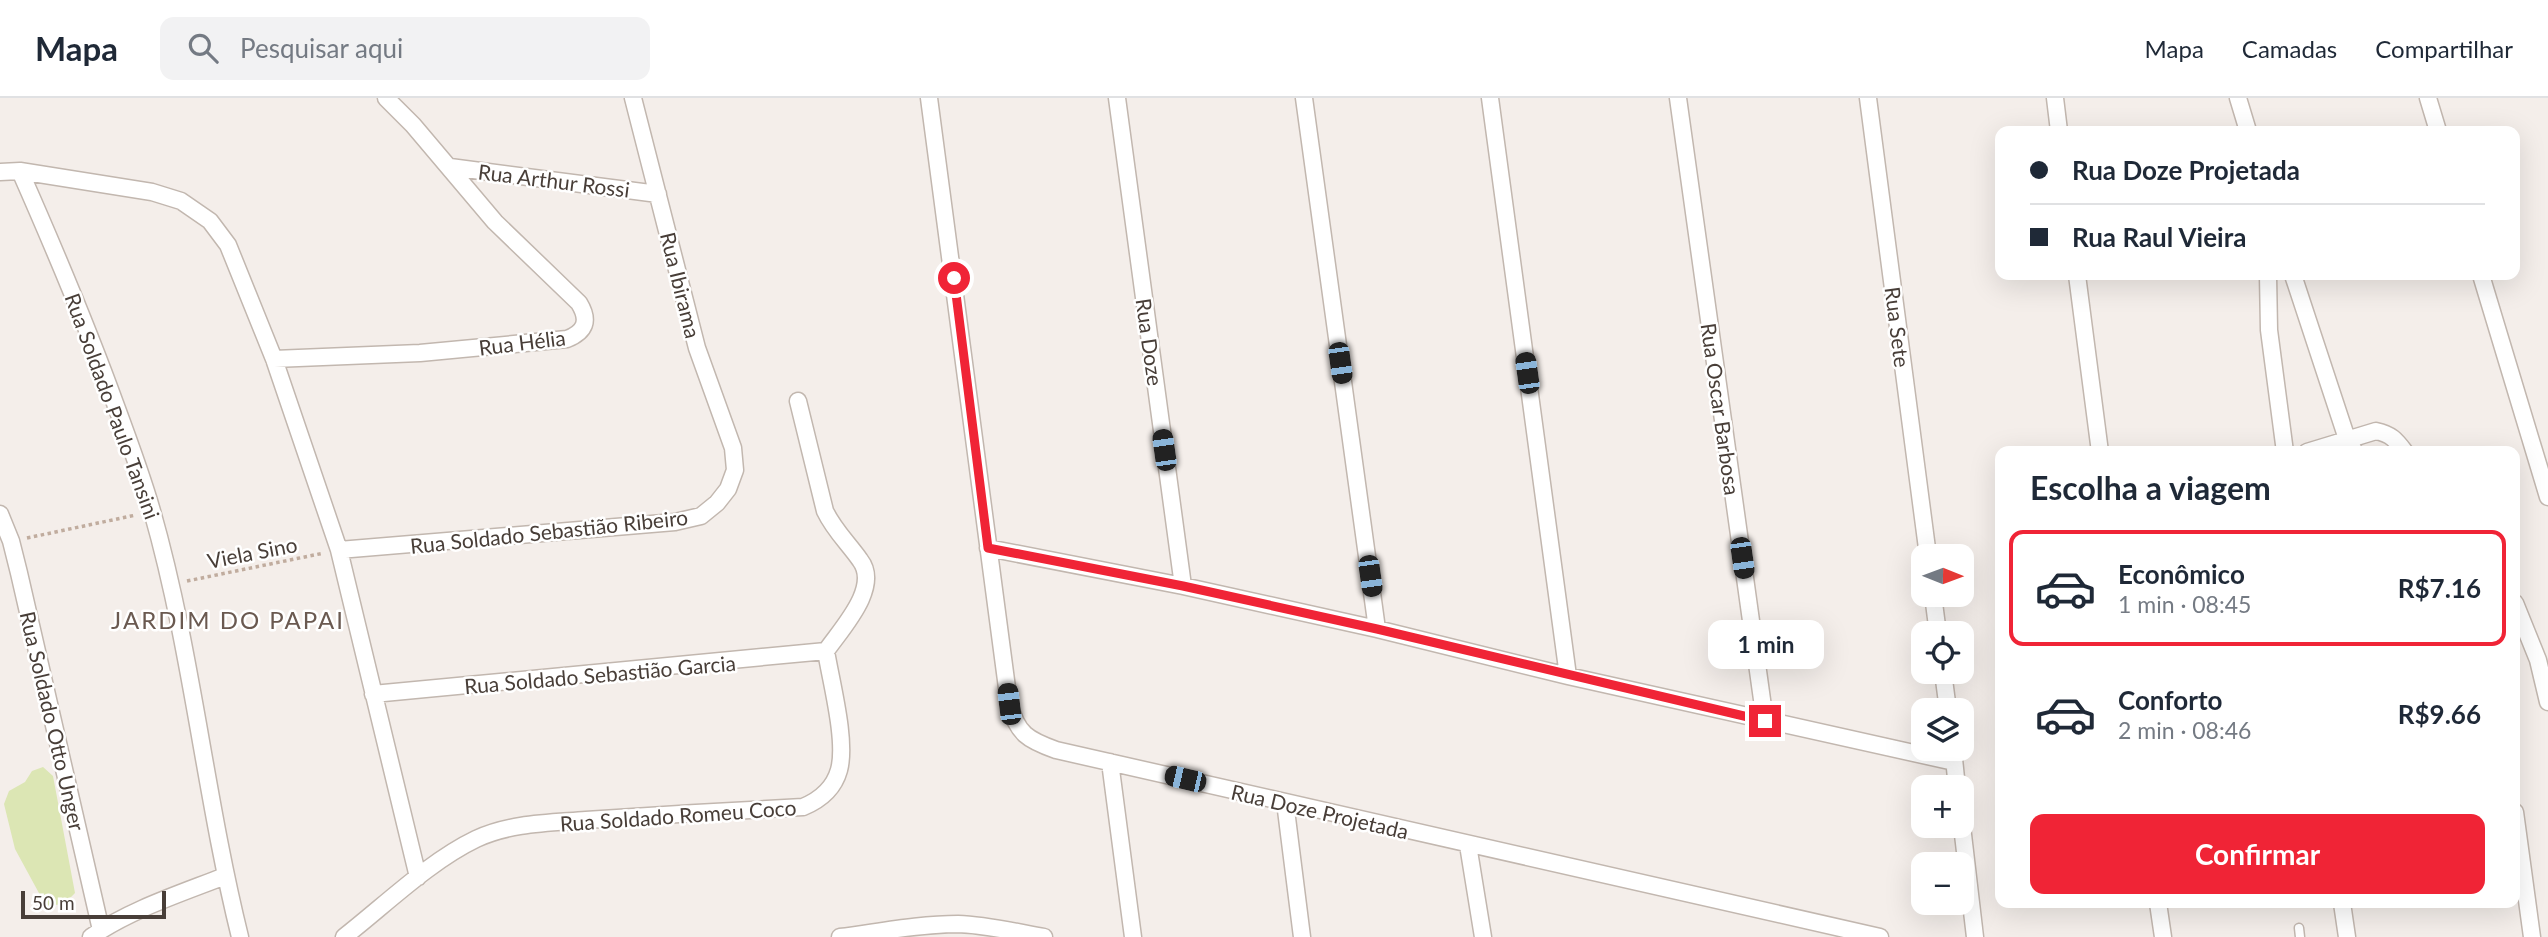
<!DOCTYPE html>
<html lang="pt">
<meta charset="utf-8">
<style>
body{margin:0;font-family:Lato,sans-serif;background:#f2f2f3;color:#1f2937;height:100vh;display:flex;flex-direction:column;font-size:26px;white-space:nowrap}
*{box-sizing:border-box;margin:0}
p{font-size:23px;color:#747a83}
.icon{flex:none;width:38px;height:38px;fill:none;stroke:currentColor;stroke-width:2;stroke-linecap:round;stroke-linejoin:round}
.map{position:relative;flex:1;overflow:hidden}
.drawer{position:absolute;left:1995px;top:348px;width:525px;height:462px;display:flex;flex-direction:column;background:#fff;border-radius:14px;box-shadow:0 7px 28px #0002}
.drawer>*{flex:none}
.banner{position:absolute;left:1995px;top:28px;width:525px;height:154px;border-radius:14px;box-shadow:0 7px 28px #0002;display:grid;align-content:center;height:154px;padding:0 35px;background:#fff}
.needle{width:46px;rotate:91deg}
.fabs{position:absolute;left:1911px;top:446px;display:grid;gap:14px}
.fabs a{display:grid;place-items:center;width:63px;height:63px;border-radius:14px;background:#fff;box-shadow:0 7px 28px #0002;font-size:35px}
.scale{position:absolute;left:21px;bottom:18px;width:145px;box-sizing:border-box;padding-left:7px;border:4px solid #483e38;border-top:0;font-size:19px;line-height:24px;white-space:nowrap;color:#483e38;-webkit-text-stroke:5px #fff;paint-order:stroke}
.end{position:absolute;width:32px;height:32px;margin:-16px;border:9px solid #f02436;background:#fff;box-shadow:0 0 0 4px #fff}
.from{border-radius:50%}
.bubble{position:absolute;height:49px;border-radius:14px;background:#fff;box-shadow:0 7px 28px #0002;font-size:23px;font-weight:700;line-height:49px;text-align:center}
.car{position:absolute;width:21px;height:42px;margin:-21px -10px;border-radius:9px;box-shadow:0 0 5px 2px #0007;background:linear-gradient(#222 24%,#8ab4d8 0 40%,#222 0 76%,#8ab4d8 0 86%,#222 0)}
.banner b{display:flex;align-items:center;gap:24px;height:66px;font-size:26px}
.banner b+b{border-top:2px solid #e0e1e3}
.banner i{width:18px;height:18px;background:#1f2937}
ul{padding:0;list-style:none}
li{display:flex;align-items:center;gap:21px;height:116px;margin:0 14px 10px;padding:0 21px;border:4px solid transparent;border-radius:14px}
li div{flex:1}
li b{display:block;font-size:26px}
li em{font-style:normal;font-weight:700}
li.active{border-color:#f02436}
li>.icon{width:63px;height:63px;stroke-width:1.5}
h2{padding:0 35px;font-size:32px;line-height:84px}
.cta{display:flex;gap:14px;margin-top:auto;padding:14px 35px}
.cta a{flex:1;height:80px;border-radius:14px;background:#f02436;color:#fff;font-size:28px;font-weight:700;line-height:80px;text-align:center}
header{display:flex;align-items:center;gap:42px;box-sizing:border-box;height:98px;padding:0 35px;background:#fff;border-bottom:2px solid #e0e1e3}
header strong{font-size:33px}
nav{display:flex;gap:38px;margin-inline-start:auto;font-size:24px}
.search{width:490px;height:63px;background:#f2f2f3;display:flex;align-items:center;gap:18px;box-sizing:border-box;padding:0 24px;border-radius:14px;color:#747a83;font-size:26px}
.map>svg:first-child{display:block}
</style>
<header>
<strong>Mapa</strong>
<div class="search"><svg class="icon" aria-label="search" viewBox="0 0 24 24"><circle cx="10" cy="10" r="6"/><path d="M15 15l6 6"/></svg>Pesquisar aqui</div>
<nav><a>Mapa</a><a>Camadas</a><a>Compartilhar</a></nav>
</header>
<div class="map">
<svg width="2548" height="839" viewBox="0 0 2548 839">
<rect width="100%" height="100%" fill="#f4eeea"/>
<path fill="#dce6b4" d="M43 669 53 678 75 795 64 806 46 808 15 751 4 706 9 693 25 684 32 673Z"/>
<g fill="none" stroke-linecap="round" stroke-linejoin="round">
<g stroke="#c2b7af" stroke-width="11">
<path id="lane" d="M2299 830 2300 839"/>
</g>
<g stroke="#c2b7af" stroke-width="19">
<path id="street" d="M929 0 1009 605C1017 636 1028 642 1056 652L1880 839
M1117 0 1183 488
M1304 0 1377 531
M1490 0 1568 578
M1678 0 1765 623
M1868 0 1928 458
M2055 0 2059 33
M2238 0 2248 33
M2428 0 2438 33
M450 69 658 96
M20 73C54 150 87 228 116 308 129 343 142 378 152 413 192 553 205 698 240 839
M0 74 20 73 152 94 181 103 210 123 228 147 274 261 339 452 418 779
M2077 177 2100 354
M2268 177 2269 232 2285 354
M2293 177 2347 341 2355 354
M2481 177 2548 399
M274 261 420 255 567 241C585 234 590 223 579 205L495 124 413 27 386 0
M2307 354 2376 333C2391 336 2396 342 2405 354
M0 416 11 443 19 475 101 832
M988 450 1183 488 1377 531 1568 578 1954 664
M339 452 675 424 701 418 717 405 728 391 735 372 733 350 697 250 633 0
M1933 497 1938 536
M2515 505 2538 562 2548 604
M1943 574 1948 612
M373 596 826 553
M1953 651 1957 690
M1110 664 1133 839
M1285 704 1302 839
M2515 714 2532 839
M1962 728 1975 839
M1468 747 1483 839
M2158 805 2163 839
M2342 805 2347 839
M91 839C129 812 182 795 225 778
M344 839C385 807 430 763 476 741 510 725 549 725 586 722 658 717 731 713 803 709 820 702 834 690 839 672 847 643 831 584 826 553 842 530 881 489 860 462 848 445 834 432 825 413L798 303
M840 839C879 834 919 826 958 826 987 827 1016 834 1044 839"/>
</g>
<path stroke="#c0ac9e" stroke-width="3.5" stroke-dasharray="3.5 3.5" stroke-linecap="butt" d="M27 440 136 417
M187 483 324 455"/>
<use href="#lane" stroke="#fff" stroke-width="8"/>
<use href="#street" stroke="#fff" stroke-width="16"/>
</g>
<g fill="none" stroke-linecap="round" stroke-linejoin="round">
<path stroke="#f02436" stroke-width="9" d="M954 180 988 450 1183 488 1377 531 1765 623"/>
</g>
<g text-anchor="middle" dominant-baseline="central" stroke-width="5" stroke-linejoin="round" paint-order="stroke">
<g font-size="21" fill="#483e38" stroke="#fff">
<text transform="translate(554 82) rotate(7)">Rua Arthur Rossi</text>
<text transform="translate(681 187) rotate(76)">Rua Ibirama</text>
<text transform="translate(1898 229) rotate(83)">Rua Sete</text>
<text transform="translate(522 244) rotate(-7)">Rua Hélia</text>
<text transform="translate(1150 244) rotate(82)">Rua Doze</text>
<text transform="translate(113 308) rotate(70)">Rua Soldado Paulo Tansini</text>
<text transform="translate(1721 311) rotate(82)">Rua Oscar Barbosa</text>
<text transform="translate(549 433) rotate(-6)">Rua Soldado Sebastião Ribeiro</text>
<text transform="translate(252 454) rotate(-11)">Viela Sino</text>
<text transform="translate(600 576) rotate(-5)">Rua Soldado Sebastião Garcia</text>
<text transform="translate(53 623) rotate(77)">Rua Soldado Otto Unger</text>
<text transform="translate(1320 713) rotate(13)">Rua Doze Projetada</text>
<text transform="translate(678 717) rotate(-4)">Rua Soldado Romeu Coco</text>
</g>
<g font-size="24" letter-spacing="2" fill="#6a5950" stroke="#fff">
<text x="228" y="521">JARDIM DO PAPAI</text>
</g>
</g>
</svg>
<div class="fabs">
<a><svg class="needle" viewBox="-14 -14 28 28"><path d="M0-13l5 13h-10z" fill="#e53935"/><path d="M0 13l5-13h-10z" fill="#747a83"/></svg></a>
<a><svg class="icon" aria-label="locate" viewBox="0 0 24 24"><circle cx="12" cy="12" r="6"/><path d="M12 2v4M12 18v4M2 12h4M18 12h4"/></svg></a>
<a><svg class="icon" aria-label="layers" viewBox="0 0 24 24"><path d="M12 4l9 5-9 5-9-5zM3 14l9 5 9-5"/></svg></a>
<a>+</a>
<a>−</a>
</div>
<div class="scale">50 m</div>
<i class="end from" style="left:954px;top:180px"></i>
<i class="end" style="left:1765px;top:623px"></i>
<div class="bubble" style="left:1708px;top:522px;width:116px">1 min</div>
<i class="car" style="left:1340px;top:265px;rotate:172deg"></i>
<i class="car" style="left:1527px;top:275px;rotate:352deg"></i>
<i class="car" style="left:1164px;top:352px;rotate:352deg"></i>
<i class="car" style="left:1742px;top:460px;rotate:172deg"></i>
<i class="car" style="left:1370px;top:478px;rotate:172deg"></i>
<i class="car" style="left:1009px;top:606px;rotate:353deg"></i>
<i class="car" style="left:1185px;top:681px;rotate:283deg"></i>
<div class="banner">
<b><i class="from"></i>Rua Doze Projetada</b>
<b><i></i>Rua Raul Vieira</b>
</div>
<section class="drawer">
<h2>Escolha a viagem</h2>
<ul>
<li class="active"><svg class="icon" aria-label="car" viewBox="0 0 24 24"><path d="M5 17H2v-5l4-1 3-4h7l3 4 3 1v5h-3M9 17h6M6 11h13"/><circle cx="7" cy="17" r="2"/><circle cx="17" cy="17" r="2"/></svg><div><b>Econômico</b><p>1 min · 08:45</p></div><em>R$7.16</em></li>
<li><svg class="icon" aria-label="car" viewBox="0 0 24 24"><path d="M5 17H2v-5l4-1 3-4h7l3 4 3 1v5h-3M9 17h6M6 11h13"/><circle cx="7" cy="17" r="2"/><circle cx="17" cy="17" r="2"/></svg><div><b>Conforto</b><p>2 min · 08:46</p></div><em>R$9.66</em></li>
</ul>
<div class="cta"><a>Confirmar</a></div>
</section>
</div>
